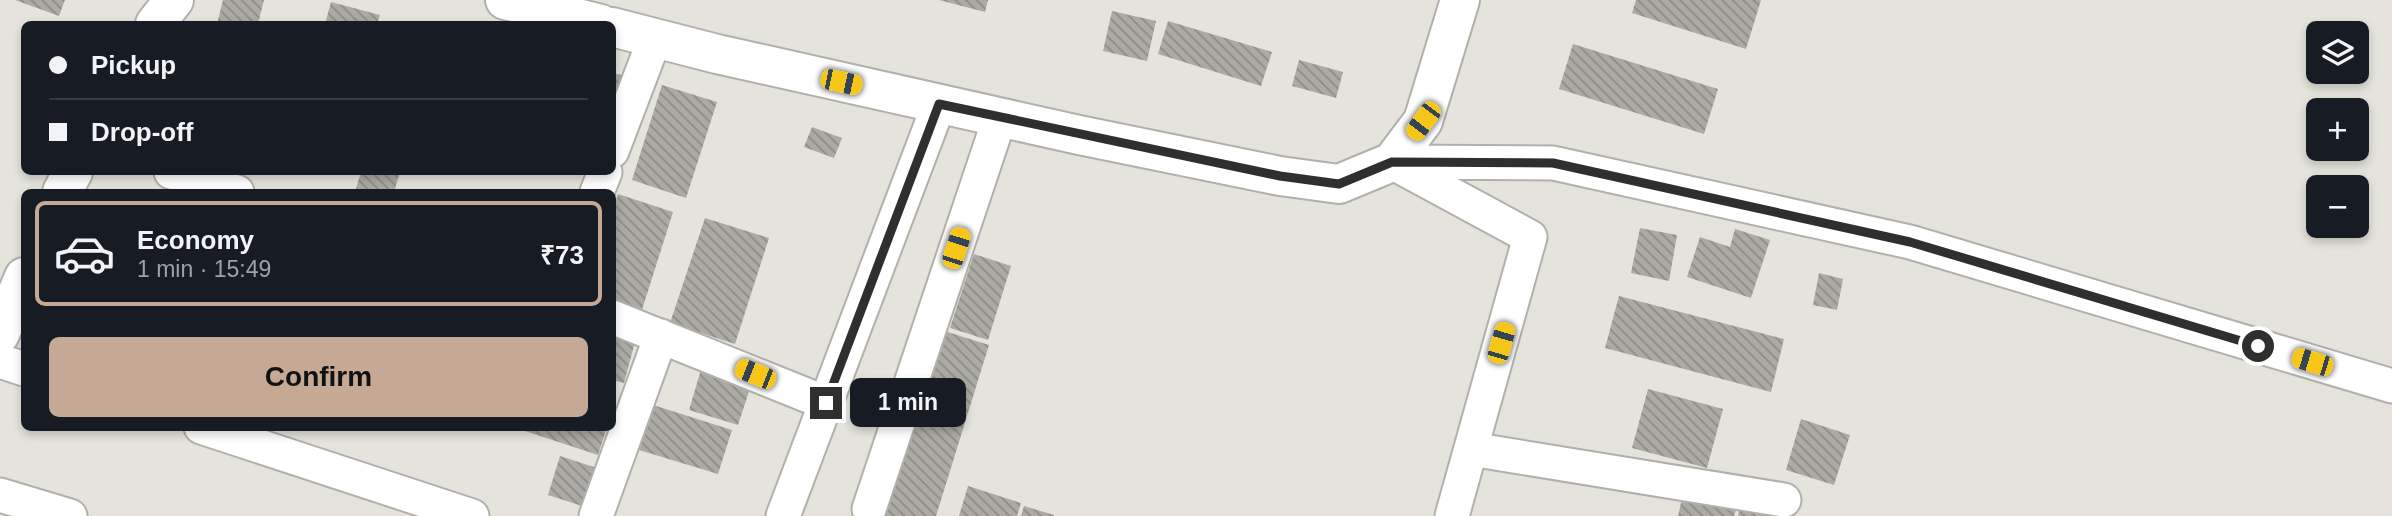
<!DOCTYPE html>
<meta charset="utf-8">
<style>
body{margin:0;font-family:Helvetica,sans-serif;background:#20242c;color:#f1f3f6;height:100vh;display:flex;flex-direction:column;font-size:26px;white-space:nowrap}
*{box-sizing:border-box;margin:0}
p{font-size:23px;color:#9ea1a6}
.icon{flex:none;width:38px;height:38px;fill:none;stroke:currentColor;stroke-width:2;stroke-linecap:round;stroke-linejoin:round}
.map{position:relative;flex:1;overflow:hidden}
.sheet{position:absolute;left:21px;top:189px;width:595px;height:242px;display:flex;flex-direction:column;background:#171b24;border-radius:10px;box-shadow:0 4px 10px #0003}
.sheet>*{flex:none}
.banner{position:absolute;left:21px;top:21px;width:595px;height:154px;border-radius:10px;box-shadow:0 4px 10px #0003;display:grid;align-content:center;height:154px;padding:0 28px;background:#171b24}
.fabs{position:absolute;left:2306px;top:21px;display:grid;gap:14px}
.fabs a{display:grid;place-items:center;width:63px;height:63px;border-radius:10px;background:#171b24;box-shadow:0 4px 10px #0003;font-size:35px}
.end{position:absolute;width:32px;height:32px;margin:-16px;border:9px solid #302f2d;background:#fff;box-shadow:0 0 0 4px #fff}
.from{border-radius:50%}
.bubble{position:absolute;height:49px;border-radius:10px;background:#171b24;box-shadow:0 4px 10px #0003;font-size:23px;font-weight:800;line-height:49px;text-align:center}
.car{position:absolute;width:21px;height:42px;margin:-21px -10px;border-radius:9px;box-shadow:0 0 5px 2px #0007;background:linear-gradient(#f5c518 24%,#345 0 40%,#f5c518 0 76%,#345 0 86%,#f5c518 0)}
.banner b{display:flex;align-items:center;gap:24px;height:66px;font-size:26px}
.banner b+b{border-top:2px solid #363941}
.banner i{width:18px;height:18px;background:#f1f3f6}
ul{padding:12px 0 0;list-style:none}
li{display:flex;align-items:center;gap:21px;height:105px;margin:0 14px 10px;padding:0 14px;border:4px solid transparent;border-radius:10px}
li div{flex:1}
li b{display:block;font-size:26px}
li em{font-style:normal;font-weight:800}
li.on{border-color:#c6a995}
li>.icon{width:63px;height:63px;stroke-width:1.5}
.action{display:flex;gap:14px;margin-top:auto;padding:14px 28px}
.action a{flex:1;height:80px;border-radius:10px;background:#c6a995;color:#111;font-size:28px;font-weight:800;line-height:80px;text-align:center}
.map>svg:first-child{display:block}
</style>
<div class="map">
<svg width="2392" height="516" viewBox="0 0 2392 516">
<defs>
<pattern id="building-back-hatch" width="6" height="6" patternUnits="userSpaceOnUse" patternTransform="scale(1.75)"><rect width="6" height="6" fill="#abaaa4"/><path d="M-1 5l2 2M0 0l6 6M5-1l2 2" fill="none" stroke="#8c8b86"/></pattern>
</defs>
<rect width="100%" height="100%" fill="#e4e3dc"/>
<path fill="url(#building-back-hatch)" d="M15 0H65L59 16Z
M223 0H264L258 24H217Z
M939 0H988L985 12Z
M1636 0H1761L1746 49 1632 13Z
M331 2 380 15 377 24H325Z
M1112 11 1156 21 1147 61 1103 51Z
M1168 21 1272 52 1261 86 1158 54Z
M1573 44 1718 89 1704 134 1559 89Z
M1299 60 1343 72 1336 98 1292 86Z
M612 73 622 75 613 110H612Z
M662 85 717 102 686 198 632 180Z
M812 127 842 138 834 158 804 147Z
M361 172H400L394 192H355Z
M618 194 673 212 641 313 612 304V213Z
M705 218 769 238 735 344 670 323Z
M1640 228 1677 235 1669 281 1631 273Z
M1735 229 1770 240 1751 298 1687 277 1700 237 1730 247Z
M974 254 1011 266 988 340 950 328Z
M1819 273 1843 279 1837 310 1813 305Z
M1619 296 1784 339 1771 392 1605 348Z
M935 328 989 345 936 516H884L877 514Z
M612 332 636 338 624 383 612 380Z
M703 363 753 379 738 425 689 410Z
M1648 389 1723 409 1707 468 1632 448Z
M653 405 732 430 718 474 639 450Z
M1801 419 1850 435 1834 485 1786 470Z
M513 427H607L598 455Z
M560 456 600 469 588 508 548 495Z
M968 486 1021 503 1017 516H959Z
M1684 490 1738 504 1734 516H1678Z
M1741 501 1795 515 1794 516H1738Z
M1024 506 1054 515V516H1021Z"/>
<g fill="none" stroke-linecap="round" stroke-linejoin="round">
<g stroke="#b2b0aa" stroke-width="37">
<path id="minor" d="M612 151 655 38
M1392 162 1553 163 1910 242 2392 386
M1397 165 1530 237 1452 516
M171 172 237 192
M597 192 605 172
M612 317 826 403
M0 361 24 369
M201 427 472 516
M1471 449 1784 500
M0 495 70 516
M869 509 1000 117
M596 516 661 336
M783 516 939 104"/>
</g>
<g stroke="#b2b0aa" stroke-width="42">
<path id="tertiary" d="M505 0 601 24
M155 24 174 0
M612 27 717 54 1079 135 1280 176 1339 184 1392 162 1423 121 1460 0
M62 192 73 172
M0 334 24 277"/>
</g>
<use href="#minor" stroke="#fff" stroke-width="33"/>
<use href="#tertiary" stroke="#fff" stroke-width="38"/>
</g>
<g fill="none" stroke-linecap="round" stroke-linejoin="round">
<path stroke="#302f2d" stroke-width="9" d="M826 403 939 104 1280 176 1339 184 1392 162 1553 163 1910 242 2258 346"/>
</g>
</svg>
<div class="fabs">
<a><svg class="icon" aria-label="layers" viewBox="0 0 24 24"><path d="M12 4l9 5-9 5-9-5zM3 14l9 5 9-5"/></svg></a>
<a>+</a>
<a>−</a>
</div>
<i class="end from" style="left:2258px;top:346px"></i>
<i class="end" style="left:826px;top:403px"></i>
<div class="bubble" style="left:850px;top:378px;width:116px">1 min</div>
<i class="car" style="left:841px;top:82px;rotate:102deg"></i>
<i class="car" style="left:1423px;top:121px;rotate:217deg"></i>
<i class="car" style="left:956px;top:248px;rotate:18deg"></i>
<i class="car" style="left:1501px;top:343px;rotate:16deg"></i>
<i class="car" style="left:2312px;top:362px;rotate:287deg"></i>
<i class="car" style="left:755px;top:374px;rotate:292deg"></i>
<div class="banner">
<b><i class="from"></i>Pickup</b>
<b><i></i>Drop-off</b>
</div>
<section class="sheet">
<ul>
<li class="on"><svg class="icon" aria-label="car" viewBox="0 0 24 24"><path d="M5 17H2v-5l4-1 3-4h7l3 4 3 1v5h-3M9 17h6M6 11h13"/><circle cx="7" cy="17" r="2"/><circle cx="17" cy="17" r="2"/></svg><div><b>Economy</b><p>1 min · 15:49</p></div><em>₹73</em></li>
</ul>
<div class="action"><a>Confirm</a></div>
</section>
</div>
